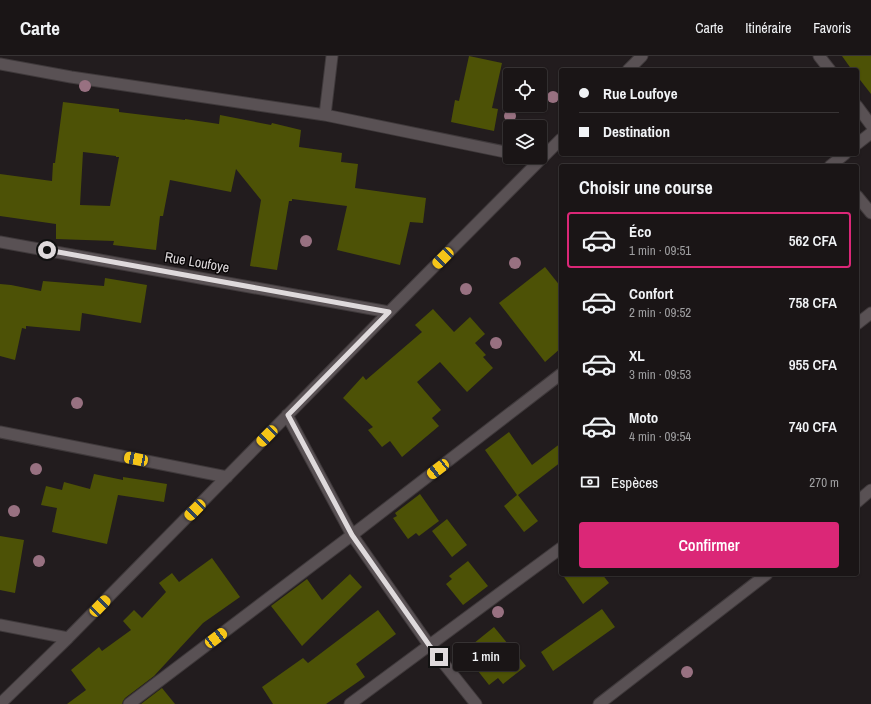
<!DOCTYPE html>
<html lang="fr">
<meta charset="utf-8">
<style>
body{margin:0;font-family:"Archivo Narrow",sans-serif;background:#231e1f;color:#f1f3f6;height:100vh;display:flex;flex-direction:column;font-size:15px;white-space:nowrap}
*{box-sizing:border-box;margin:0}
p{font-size:13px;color:#9f9fa1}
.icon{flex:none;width:22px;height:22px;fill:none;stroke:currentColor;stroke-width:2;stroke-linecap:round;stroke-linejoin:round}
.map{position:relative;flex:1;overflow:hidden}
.panel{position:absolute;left:559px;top:108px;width:300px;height:412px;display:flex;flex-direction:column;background:#1a1516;border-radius:4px;box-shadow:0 1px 3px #0004,0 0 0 1px #383435}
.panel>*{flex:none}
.banner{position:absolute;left:559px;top:12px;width:300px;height:88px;border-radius:4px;box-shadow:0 1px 3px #0004,0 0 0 1px #383435;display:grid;align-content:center;height:88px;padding:0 20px;background:#1a1516}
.fabs{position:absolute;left:503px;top:12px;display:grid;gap:8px}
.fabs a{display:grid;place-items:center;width:44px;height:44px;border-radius:4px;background:#1a1516;box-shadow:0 1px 3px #0004,0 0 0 1px #383435;font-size:20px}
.end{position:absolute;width:18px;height:18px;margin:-9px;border:5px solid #dfdadc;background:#111;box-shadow:0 0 0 2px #111}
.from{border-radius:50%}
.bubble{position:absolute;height:28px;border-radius:4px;background:#1a1516;box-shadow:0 1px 3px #0004,0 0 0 1px #383435;font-size:13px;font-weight:600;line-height:28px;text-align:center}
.car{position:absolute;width:12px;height:24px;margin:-12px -6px;border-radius:5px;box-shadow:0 0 3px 1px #0007;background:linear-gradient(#f5c518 24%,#345 0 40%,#f5c518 0 76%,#345 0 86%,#f5c518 0)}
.banner b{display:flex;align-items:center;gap:14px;height:38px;font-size:15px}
.banner b+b{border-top:1px solid #383435}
.banner i{width:10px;height:10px;background:#f1f3f6}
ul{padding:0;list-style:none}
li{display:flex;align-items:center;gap:12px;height:56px;margin:0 8px 6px;padding:0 12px;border:2px solid transparent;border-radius:4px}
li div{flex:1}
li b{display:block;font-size:15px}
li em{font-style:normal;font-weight:600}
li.on{border-color:#db2777}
li>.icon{width:36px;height:36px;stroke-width:1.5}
h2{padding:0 20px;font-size:18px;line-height:48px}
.pay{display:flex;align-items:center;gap:10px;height:44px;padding:0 20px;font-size:15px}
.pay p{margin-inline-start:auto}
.action{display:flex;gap:8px;margin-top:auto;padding:8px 20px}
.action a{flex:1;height:46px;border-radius:4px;background:#db2777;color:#fff;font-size:16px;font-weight:600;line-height:46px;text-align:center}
header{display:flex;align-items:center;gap:24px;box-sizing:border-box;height:56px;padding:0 20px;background:#1a1516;border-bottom:1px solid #383435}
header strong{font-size:19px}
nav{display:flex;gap:22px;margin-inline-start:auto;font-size:14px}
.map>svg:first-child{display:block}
</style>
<header>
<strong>Carte</strong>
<nav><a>Carte</a><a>Itinéraire</a><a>Favoris</a></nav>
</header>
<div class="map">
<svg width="871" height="648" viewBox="0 0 871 648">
<rect width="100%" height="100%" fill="#221c1e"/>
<path fill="#4d5206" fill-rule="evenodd" d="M469 0 502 7 492 52 498 53 494 75 451 66 455 44 459 45Z
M842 0H871V38L857 20V14H852Z
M63 46 119 53V56L185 64V63L219 68 220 59 271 69 272 67 301 74 299 91 342 97 341 106 358 108 355 132 426 142 423 167 410 166 400 209 337 194 347 150 292 143V145H289L277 214 250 210 261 144 236 113 231 136 170 124 163 160H160L156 194 113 189 114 185 56 183V168L0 160V118L52 125 53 107H55ZM83 96 116 100V101H119L110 150 80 149Z
M545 211 561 231V292L545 306 499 247Z
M105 222 147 229 141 267 82 257 80 275 26 270V273L22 272 15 304 0 300V228L11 229 41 235 43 225 104 230Z
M433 253 454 276 470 261 485 278 475 287 486 299 483 301 493 312 467 336 440 306 417 326 441 354 432 362 439 370 402 401 390 385 382 391 368 374 373 371 343 342 363 320 366 324 422 276 415 269Z
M509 376 532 409 561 387V406L518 439 538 465 524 476 504 450 517 439 485 394Z
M94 418 123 424V421L167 428 164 446 118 439 107 488 52 476 57 452 41 449 46 430 62 434 64 426 90 433Z
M420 438 439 465 419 480 416 477 408 483 393 462 397 460 395 457Z
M447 463 467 489 452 501 432 475Z
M0 480 24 484 15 537 0 534Z
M212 502 240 541 203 567 154 620 125 642 123 645 122 648H67L86 634 71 614 99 591 102 595 131 574 123 565 134 554 142 562 166 536 159 527 172 517 179 526Z
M468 505 488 530 463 549 446 528 452 523 449 520Z
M350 518 362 531 302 590 271 550 307 523 322 544Z
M562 518H602L609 527 583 548Z
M602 553 615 571 553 615 541 596Z
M378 554 396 578 356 608 365 621 326 648H273L262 631 303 602 308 607Z
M494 571 526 610 503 628 498 622 489 629 463 596Z
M162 632 175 648H141Z"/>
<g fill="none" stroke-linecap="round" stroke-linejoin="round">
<g stroke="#3f393b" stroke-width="13">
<path id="minor" d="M819 0 830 14
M0 8 71 21 325 59 510 97
M628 14 642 0
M857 50 871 69
M325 59 332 0
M857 88 871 77
M527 101 540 104
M830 110 845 98
M857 140 871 157
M0 186 389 256
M857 268 871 257
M287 359 352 479 429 589 476 648
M0 376 227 421
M857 446 871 434
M0 569 68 582
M0 648 68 582 389 256 561 83
M129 648 352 479 561 318
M350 648 561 492
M599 648 767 518"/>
</g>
<use href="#minor" stroke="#595154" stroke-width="11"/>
</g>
<g fill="#987181">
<circle cx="85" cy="30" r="6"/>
<circle cx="553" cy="41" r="6"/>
<circle cx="510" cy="60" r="6"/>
<circle cx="306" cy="185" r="6"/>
<circle cx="515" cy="207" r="6"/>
<circle cx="466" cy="233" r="6"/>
<circle cx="496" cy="287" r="6"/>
<circle cx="77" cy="347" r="6"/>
<circle cx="36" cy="413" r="6"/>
<circle cx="14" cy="455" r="6"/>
<circle cx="39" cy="505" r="6"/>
<circle cx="498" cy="556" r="6"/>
<circle cx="687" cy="616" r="6"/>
</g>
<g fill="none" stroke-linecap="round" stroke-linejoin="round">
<path stroke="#dfdadc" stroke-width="5" d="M47 194 389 256 288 359 352 479 429 589 439 601"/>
</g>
<g text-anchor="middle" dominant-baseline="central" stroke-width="3" stroke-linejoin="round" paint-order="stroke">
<g font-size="14" fill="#dfdadc" stroke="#0a0708">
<text transform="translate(197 206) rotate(10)">Rue Loufoye</text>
</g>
</g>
</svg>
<div class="fabs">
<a><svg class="icon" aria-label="locate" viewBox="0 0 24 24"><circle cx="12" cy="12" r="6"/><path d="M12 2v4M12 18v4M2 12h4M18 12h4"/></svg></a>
<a><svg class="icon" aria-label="layers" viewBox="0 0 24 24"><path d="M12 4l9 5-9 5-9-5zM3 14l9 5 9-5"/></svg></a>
</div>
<i class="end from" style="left:47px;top:194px"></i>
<i class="end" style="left:439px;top:601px"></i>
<div class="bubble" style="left:453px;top:587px;width:66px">1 min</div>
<i class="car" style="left:443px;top:202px;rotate:225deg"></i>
<i class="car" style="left:267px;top:380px;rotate:225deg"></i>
<i class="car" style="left:136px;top:403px;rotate:281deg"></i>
<i class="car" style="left:438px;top:413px;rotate:232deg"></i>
<i class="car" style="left:195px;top:454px;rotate:225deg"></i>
<i class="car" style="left:100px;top:550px;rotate:44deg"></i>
<i class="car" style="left:216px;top:582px;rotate:53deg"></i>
<div class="banner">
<b><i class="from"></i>Rue Loufoye</b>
<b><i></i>Destination</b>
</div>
<section class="panel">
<h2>Choisir une course</h2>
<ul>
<li class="on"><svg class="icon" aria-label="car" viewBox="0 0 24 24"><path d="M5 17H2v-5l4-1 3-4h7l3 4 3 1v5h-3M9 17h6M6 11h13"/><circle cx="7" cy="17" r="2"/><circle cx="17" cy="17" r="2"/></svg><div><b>Éco</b><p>1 min · 09:51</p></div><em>562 CFA</em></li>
<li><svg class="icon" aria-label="car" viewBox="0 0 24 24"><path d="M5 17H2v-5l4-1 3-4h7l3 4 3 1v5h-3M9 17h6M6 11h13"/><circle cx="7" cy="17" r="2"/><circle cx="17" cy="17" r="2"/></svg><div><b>Confort</b><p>2 min · 09:52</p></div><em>758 CFA</em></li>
<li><svg class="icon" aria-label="car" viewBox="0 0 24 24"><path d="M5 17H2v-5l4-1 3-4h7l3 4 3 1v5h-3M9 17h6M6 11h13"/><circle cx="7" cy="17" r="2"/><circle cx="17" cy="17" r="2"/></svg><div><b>XL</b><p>3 min · 09:53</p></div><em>955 CFA</em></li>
<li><svg class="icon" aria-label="car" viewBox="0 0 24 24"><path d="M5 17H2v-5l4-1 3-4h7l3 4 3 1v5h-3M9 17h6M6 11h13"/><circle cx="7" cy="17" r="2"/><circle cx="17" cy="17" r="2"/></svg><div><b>Moto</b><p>4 min · 09:54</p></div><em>740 CFA</em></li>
</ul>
<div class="pay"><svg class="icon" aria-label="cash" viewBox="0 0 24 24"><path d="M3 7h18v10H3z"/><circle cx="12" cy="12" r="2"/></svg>Espèces<p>270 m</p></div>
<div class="action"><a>Confirmer</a></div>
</section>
</div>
